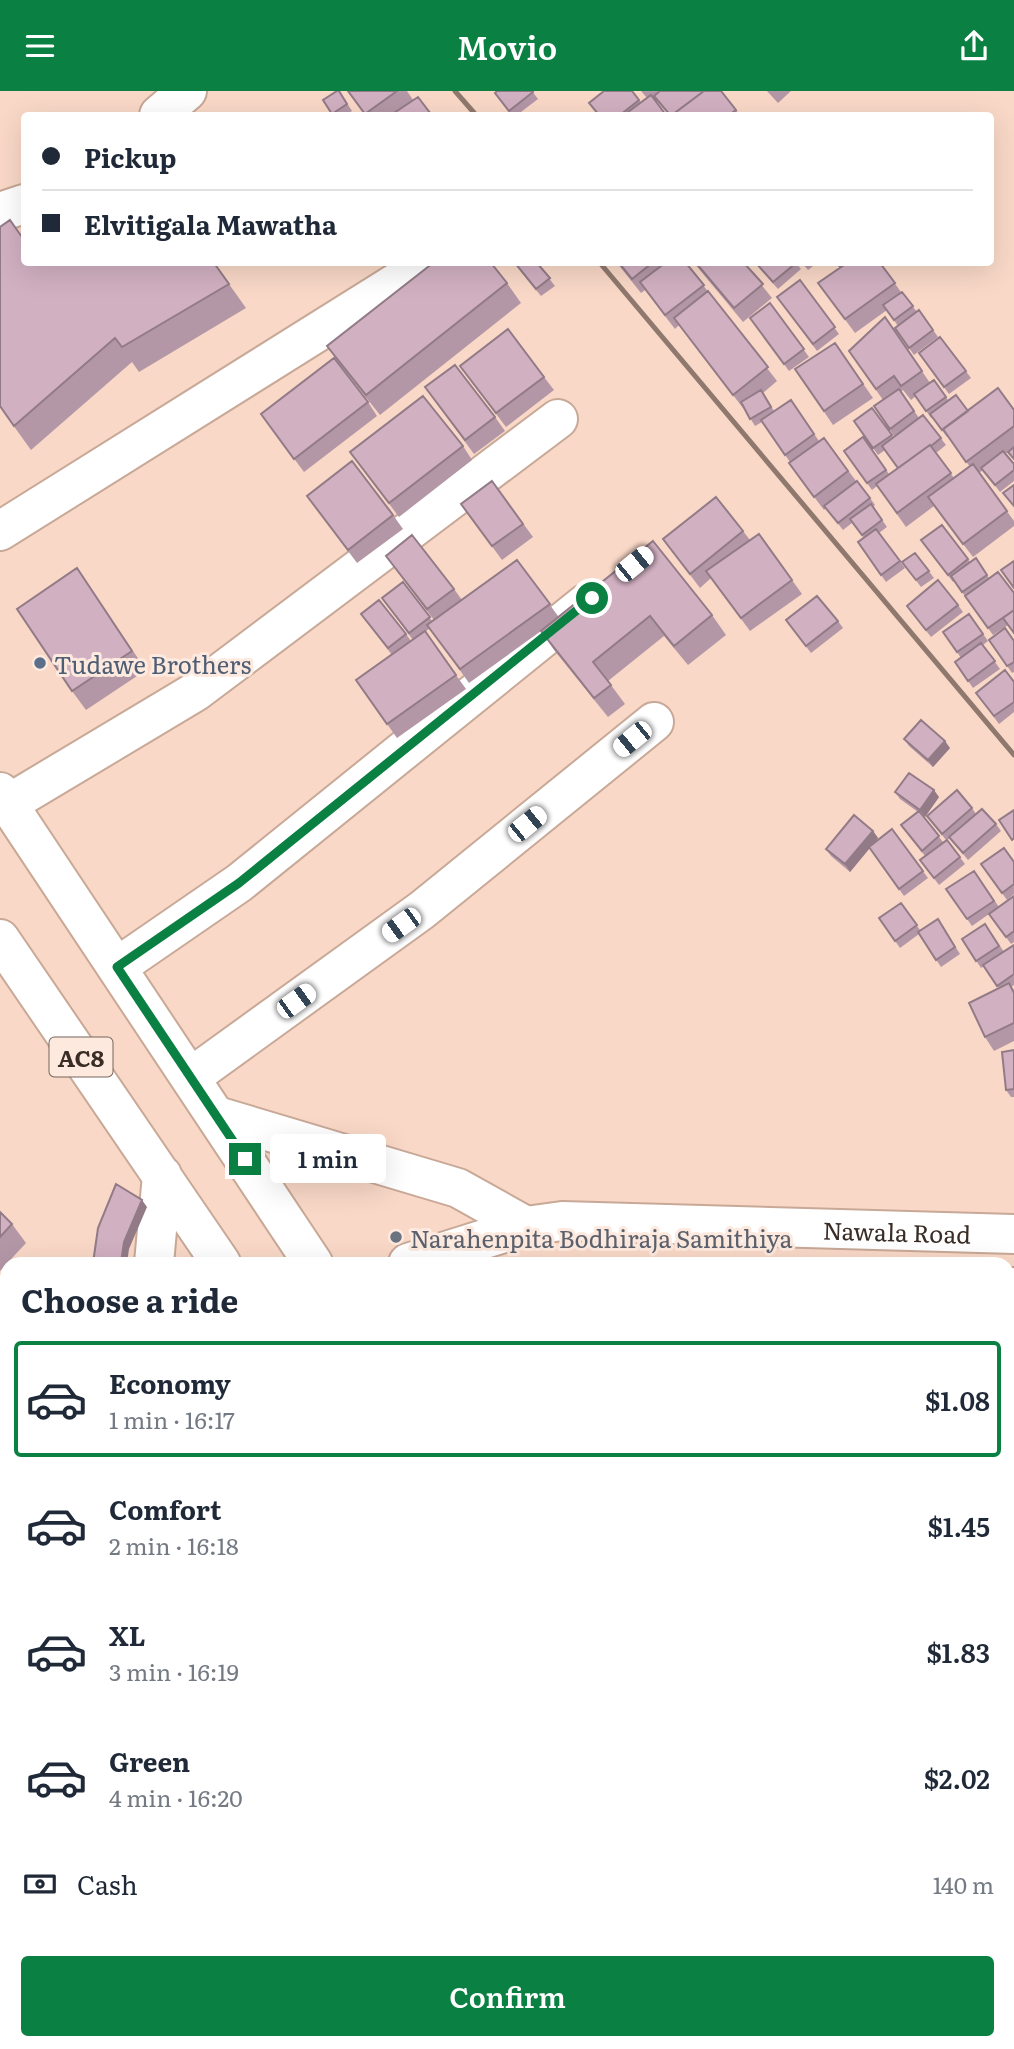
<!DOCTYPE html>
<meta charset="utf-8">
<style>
body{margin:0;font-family:Literata,serif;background:#f2f2f3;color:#1f2937;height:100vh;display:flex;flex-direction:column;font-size:26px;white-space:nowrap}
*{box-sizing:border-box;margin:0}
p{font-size:23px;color:#747a83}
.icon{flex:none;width:38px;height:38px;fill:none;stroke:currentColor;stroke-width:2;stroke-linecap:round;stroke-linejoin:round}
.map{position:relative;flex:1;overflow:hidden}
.drawer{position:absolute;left:0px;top:1166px;width:1015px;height:793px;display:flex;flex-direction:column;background:#fff;border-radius:21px 21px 0 0;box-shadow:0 7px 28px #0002}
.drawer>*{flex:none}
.hud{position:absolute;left:21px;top:21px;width:973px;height:154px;border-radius:7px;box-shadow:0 7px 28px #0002;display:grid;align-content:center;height:154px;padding:0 21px;background:#fff}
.end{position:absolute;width:32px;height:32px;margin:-16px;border:9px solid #0b8043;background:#fff;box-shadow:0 0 0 4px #fff}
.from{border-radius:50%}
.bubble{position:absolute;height:49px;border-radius:7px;background:#fff;box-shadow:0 7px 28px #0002;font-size:23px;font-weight:600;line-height:49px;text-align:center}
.car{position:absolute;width:21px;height:42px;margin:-21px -10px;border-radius:9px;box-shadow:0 0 5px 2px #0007;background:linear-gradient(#fff 24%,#345 0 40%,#fff 0 76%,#345 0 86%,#fff 0)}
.hud b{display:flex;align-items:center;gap:24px;height:66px;font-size:26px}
.hud b+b{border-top:2px solid #e0e1e3}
.hud i{width:18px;height:18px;background:#1f2937}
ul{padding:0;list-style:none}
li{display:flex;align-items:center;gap:21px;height:116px;margin:0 14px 10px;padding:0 7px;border:4px solid transparent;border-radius:7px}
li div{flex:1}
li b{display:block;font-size:26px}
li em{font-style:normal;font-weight:600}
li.active{border-color:#0b8043}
li>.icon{width:63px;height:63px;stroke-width:1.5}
h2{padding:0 21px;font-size:32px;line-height:84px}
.pay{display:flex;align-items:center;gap:18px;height:77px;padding:0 21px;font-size:26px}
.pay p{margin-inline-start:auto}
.cta{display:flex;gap:14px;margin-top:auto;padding:14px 21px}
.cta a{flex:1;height:80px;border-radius:7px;background:#0b8043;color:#fff;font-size:28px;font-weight:600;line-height:80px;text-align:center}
header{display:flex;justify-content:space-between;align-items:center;height:91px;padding:0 21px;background:#0b8043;color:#fff;font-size:32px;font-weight:600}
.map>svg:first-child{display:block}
</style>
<header><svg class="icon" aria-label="menu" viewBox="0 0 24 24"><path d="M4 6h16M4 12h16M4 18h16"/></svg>Movio<svg class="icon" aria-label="share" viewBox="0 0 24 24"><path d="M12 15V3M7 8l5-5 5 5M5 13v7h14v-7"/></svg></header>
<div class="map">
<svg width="1014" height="1958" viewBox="0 0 1014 1958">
<rect width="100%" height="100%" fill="#f9d8c7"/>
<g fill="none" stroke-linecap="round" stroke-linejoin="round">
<g stroke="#c8a897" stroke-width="42">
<path id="street" d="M0 440 423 175
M8 713 195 601 558 328
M117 876 239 792 585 513
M191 986 422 819 654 631"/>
</g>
<g stroke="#c8a897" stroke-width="42">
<path id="secondary" d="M159 24 187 0
M0 121 24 113"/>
</g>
<g stroke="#c8a897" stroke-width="42">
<g id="primary">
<path id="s1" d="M408 1172 526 1135 562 1130 1014 1143"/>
<path d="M1008 1196H1014"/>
<path d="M0 1638 7 1629"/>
</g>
</g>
<g stroke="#c8a897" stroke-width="42">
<path id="highway" d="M0 701 313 1172
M0 848 221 1172
M217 1025 458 1097 526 1135
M154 1172 162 1084
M733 1951 738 1958
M816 1951 820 1958"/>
</g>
<use href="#street" stroke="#fff" stroke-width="38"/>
<use href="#secondary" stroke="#fff" stroke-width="38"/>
<use href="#primary" stroke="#fff" stroke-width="38"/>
<use href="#highway" stroke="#fff" stroke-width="38"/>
<path stroke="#8f796e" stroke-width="5" d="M455 0 476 24
M600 172 1014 664"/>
</g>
<path fill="#b497a6" d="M339 0 352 20 345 24H333L323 9Z
M348 0H407L413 9 418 6 432 24H366Z
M532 0 538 8 517 24H512L495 2Z
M632 0 641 12 647 7 641 0H721L740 24H669L657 9 656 10 666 24H598L589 12Z
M767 0H791L778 12Z
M24 172H214L246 217 139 281 132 271 31 359 0 316Z
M537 172 555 195 541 205 520 179Z
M617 172H686L777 290 763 302 774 320 791 309 819 350 790 371 762 331 755 335 744 317H743L679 234 675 238 645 199 641 202Z
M694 172H744L772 207 743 231Z
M755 172H796L801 178 778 198Z
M802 172H817L808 179Z
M880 172 901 201H902L917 221 919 219 938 246 914 264 895 237 898 235 887 219 855 242 818 192 840 176Z
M800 189 839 243 817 260 777 206Z
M507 192 521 212 380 324 341 275 327 255Z
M770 212 809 266 789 280 750 227Z
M885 226 930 292 934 289 948 309 968 320 1014 319V369L1013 357 1005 363 1014 373V390L1000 401 983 379 979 382 1014 430V435L973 466 934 415 906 436 877 395 872 399 844 360 863 346 889 383 898 377 885 359 878 364 854 330 872 317 893 346 923 324 946 354 936 362 954 387 970 376 948 345 947 346 932 326 931 327 916 305 911 309 903 299 901 301 919 327 894 345 874 315 883 309 849 260Z
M940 246 971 287 949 303 919 262Z
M835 252 873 307 833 334 795 278Z
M460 275 544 286 554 299 506 336Z
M435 310 495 326 505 340 474 363Z
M368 311 377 325 304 381 261 323Z
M824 347 856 390 870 407 875 414 873 416 887 436 879 442 905 477 886 491 858 451 864 447 852 432 843 439 826 417 824 419 799 386Z
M463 355 472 369 399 426 350 361Z
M492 390 533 446 502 469 461 413Z
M307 405 393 424 403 438 357 472Z
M942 434 970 471 976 467 989 487 1008 534 993 544 954 490 953 491 921 449Z
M743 440 750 449 759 443 802 503 750 540 711 487 700 497 663 448Z
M915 462 934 487 921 496 902 471Z
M386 465 454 498 462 509 517 469 558 525 712 524 726 544 688 574 664 545 608 590 625 613 608 626 554 559 541 540 469 592 430 537 425 541 466 598 397 647 356 589 392 564 366 530 406 543 411 550 413 549 382 507 403 491 432 530 434 529Z
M90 497 146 579 86 619 72 600Z
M958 514 963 521 931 546 907 515Z
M969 523 988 550 983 554 1000 578 973 597 955 571 961 567 943 541Z
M786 529 838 530 843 537 811 562Z
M989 549 1014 550V581L1012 582Z
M1014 591V621L999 633 976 602Z
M904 648 950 657 933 676 909 655Z
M895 701 939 706 925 726 921 723 943 751 946 749 927 725 972 717 976 723 996 733 1001 740 968 769 950 747 947 749 965 773 939 794 920 769 925 765 901 734 918 721 900 708Z
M892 738 928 787 904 805 870 757 850 781 831 765 826 758 873 740 878 747 874 752Z
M1014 771V803L1007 809 981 773Z
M974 780 999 816 1014 805V851L1011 853 989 823 972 835 946 798Z
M901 812 920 839 938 828 960 863 941 876 919 843 900 857 879 827Z
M985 833 1004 861 1014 854V894L1011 896 1014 899V950L994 960 985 946 999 897 984 875 981 877 962 848Z
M1014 959V1006H1011L1006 999Z
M0 1121 12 1133 26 1152 0 1180Z
M1008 1225H1014V1373L1008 1372Z
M0 1505 7 1514V1541L0 1546Z
M1008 1633 1014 1642V1812L1008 1804Z
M7 1794V1929L0 1934V1799Z
M32 1951H295L285 1958H37Z
M979 1951H1008L1014 1958H986Z"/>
<path fill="#927b87" d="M945 650 950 657 933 676 928 669Z
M934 699 939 706 925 726 920 719Z
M873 740 878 747 850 781 845 773Z
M142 1109 147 1116 129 1158 127 1172H121L124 1151Z
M7 1254V1290L0 1298V1262Z
M0 1393 6 1402 0 1409Z"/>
<path fill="#d1b0c1" stroke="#927b87" stroke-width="2" d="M337 0H339L347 13 332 23 323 9Z
M348 0H397L365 23Z
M497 0H532L533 1 509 20 495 2Z
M604 0H632L639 9 620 24H599L589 12Z
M660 0H704L672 24H670L654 5Z
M704 0H721L736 19 729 24H672Z
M651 4 666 24H624Z
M418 6 430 22 426 24H391Z
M10 129 24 149V172H214L229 193 122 256 115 247 14 335 0 315V136Z
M433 172H491L507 192 366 304 327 255Z
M515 172H537L550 187 536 198Z
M619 172H652L632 188Z
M665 172H686L704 194 665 224 640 191Z
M696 172H744L763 193 734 217Z
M756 172H796L773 191Z
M837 172H847L840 176Z
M847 172H880L895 192 845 228 818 192Z
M800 189 835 236 813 253 777 206Z
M708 200 768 276 733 304 674 227Z
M902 201 913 215 894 229 883 214Z
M770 212 804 258 784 273 750 227Z
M919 219 933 239 909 257 895 237Z
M885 226 922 280 901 295 894 285 876 298 849 260Z
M508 238 544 286 496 322 460 275Z
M940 246 966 280 944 296 919 262Z
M835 252 863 293 824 320 795 278Z
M334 267 368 311 294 368 261 323Z
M455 274 495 326 465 349 425 296Z
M934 289 946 306 926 320 914 303Z
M998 297 1014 319V335L966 371 943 338Z
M899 298 914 320 890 338 874 315Z
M761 299 771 316 750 328 741 311Z
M956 304 968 320 942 339 930 323Z
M423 305 463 355 389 412 350 361Z
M791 309 814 343 785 364 761 329Z
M872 317 892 344 873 357 854 330Z
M923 324 941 347 931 355 930 354 898 377 882 355Z
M863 346 886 379 867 392 844 360Z
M824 347 848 380 814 406 789 372Z
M930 354 951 382 897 422 876 393Z
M1014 356V368L1008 361Z
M1003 360 1014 373V379L995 394 981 377Z
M352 370 393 424 348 459 307 405Z
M973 373 1007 420 963 453 928 406Z
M492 390 523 433 492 455 461 413Z
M857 390 870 407 838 432 824 415Z
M1014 394V415L1003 402Z
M716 406 743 440 690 483 663 448Z
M871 413 882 429 862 444 850 428Z
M942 434 968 468 948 484 921 449Z
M876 438 900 470 881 484 858 451Z
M759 443 792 489 741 527 706 480Z
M412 444 454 498 427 518 386 465Z
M653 450 712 524 674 555 650 525 593 571 611 594 594 607 541 540Z
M915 462 929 480 916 489 902 471Z
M976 467 987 484 962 501 951 485Z
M517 469 550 513 460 578 427 534Z
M1014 470V497L1001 479Z
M77 477 132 560 72 600 17 518Z
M998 481 1014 502V519L988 537 965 505Z
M938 489 958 514 926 539 907 515Z
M403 491 430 526 409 542 382 507Z
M817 505 838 530 806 555 786 529Z
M379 509 406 543 388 557 361 523Z
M1014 519V542L1003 527Z
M969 523 983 543 957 561 943 541Z
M1005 537 1014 550V571L1007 575 989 549Z
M425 540 456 584 387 633 356 589Z
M981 552 995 570 968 590 955 571Z
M1005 579 1014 591V611L994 625 976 602Z
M921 629 945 650 928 669 904 648Z
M909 682 934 699 920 719 895 701Z
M957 699 972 717 942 743 927 725Z
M982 718 996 733 963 762 949 746Z
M1014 719V747L1012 749 999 729Z
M919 720 939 745 922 760 901 734Z
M854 724 873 740 845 773 826 758Z
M892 738 923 780 899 798 869 756Z
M947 749 960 766 934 787 920 769Z
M1004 757 1014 771V793L1002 802 981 773Z
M974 780 994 810 967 828 946 798Z
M1014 805V840L1006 846 989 823Z
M901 812 917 834 895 850 879 827Z
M938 828 955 856 936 869 918 841Z
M985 833 999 855 976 870 962 848Z
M1014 854V883L997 895 983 874Z
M1009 892 1014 902V932L985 946 969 912Z
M1014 959V998L1006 999 1002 961Z
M116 1093 142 1109 124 1151 121 1172H93L98 1137Z
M0 1121 12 1133 0 1146Z
M0 1209 7 1215V1254L0 1262Z
M1008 1225H1014V1349H1008Z
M7 1404V1484L0 1476V1417Z
M0 1505 7 1514V1520L0 1525Z
M1008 1634 1014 1643V1779L1008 1783Z
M7 1794V1915L0 1905V1799Z
M1014 1862V1958H998L990 1951H1008V1868Z
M32 1951H242L232 1958H37Z"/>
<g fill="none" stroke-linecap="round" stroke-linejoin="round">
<path stroke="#0b8043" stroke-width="9" d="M245 1068 117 876 239 792 592 507"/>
</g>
<circle fill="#5c6f8a" stroke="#fde9de" stroke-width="2.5" cx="40" cy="572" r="7"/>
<circle fill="#6b7280" stroke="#fde9de" stroke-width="2.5" cx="396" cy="1146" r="7"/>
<g text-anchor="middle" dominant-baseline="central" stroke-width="6" stroke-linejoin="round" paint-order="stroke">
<rect fill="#fde9de" stroke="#74655d" stroke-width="2" x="49.5" y="946.5" width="63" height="39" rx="5"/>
<g font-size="23" font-weight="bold" fill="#392d26">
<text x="81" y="966">AC8</text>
</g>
<g font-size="24" fill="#4e5e75" stroke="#fde9de" text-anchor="start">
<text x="54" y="572">Tudawe Brothers</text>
</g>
<g font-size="24" fill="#392d26" stroke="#fde9de">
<text stroke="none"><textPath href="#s1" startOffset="495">Nawala Road</textPath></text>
</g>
<g font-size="24" fill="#5b616d" stroke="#fde9de" text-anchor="start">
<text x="410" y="1146">Narahenpita Bodhiraja Samithiya</text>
</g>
</g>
</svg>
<i class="end from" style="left:592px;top:507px"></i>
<i class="end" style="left:245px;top:1068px"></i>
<div class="bubble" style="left:270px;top:1043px;width:116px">1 min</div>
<i class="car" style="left:634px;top:473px;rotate:51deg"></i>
<i class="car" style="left:632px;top:648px;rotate:231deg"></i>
<i class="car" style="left:527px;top:733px;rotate:51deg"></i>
<i class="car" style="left:401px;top:834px;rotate:234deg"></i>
<i class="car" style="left:296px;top:910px;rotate:54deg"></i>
<div class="hud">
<b><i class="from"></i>Pickup</b>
<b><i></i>Elvitigala Mawatha</b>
</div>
<section class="drawer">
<h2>Choose a ride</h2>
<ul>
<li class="active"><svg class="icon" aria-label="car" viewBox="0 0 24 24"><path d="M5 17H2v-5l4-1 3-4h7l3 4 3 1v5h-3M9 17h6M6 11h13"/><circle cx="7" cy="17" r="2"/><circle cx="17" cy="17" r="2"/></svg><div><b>Economy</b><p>1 min · 16:17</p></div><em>$1.08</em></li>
<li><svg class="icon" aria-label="car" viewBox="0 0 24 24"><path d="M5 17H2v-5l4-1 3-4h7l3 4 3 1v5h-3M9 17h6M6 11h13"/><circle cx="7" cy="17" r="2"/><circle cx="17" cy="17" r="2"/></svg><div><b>Comfort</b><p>2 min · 16:18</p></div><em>$1.45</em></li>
<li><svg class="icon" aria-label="car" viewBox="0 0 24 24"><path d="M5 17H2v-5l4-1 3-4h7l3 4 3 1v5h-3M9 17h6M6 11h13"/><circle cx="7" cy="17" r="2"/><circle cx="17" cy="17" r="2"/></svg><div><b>XL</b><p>3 min · 16:19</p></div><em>$1.83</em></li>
<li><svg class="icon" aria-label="car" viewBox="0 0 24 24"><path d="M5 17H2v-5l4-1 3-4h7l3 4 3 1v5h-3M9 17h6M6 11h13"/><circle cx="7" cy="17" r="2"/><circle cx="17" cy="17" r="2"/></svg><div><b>Green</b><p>4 min · 16:20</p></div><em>$2.02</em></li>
</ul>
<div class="pay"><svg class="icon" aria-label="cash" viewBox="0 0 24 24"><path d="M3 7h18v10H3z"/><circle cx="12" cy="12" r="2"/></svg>Cash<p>140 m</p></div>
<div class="cta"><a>Confirm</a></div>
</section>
</div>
